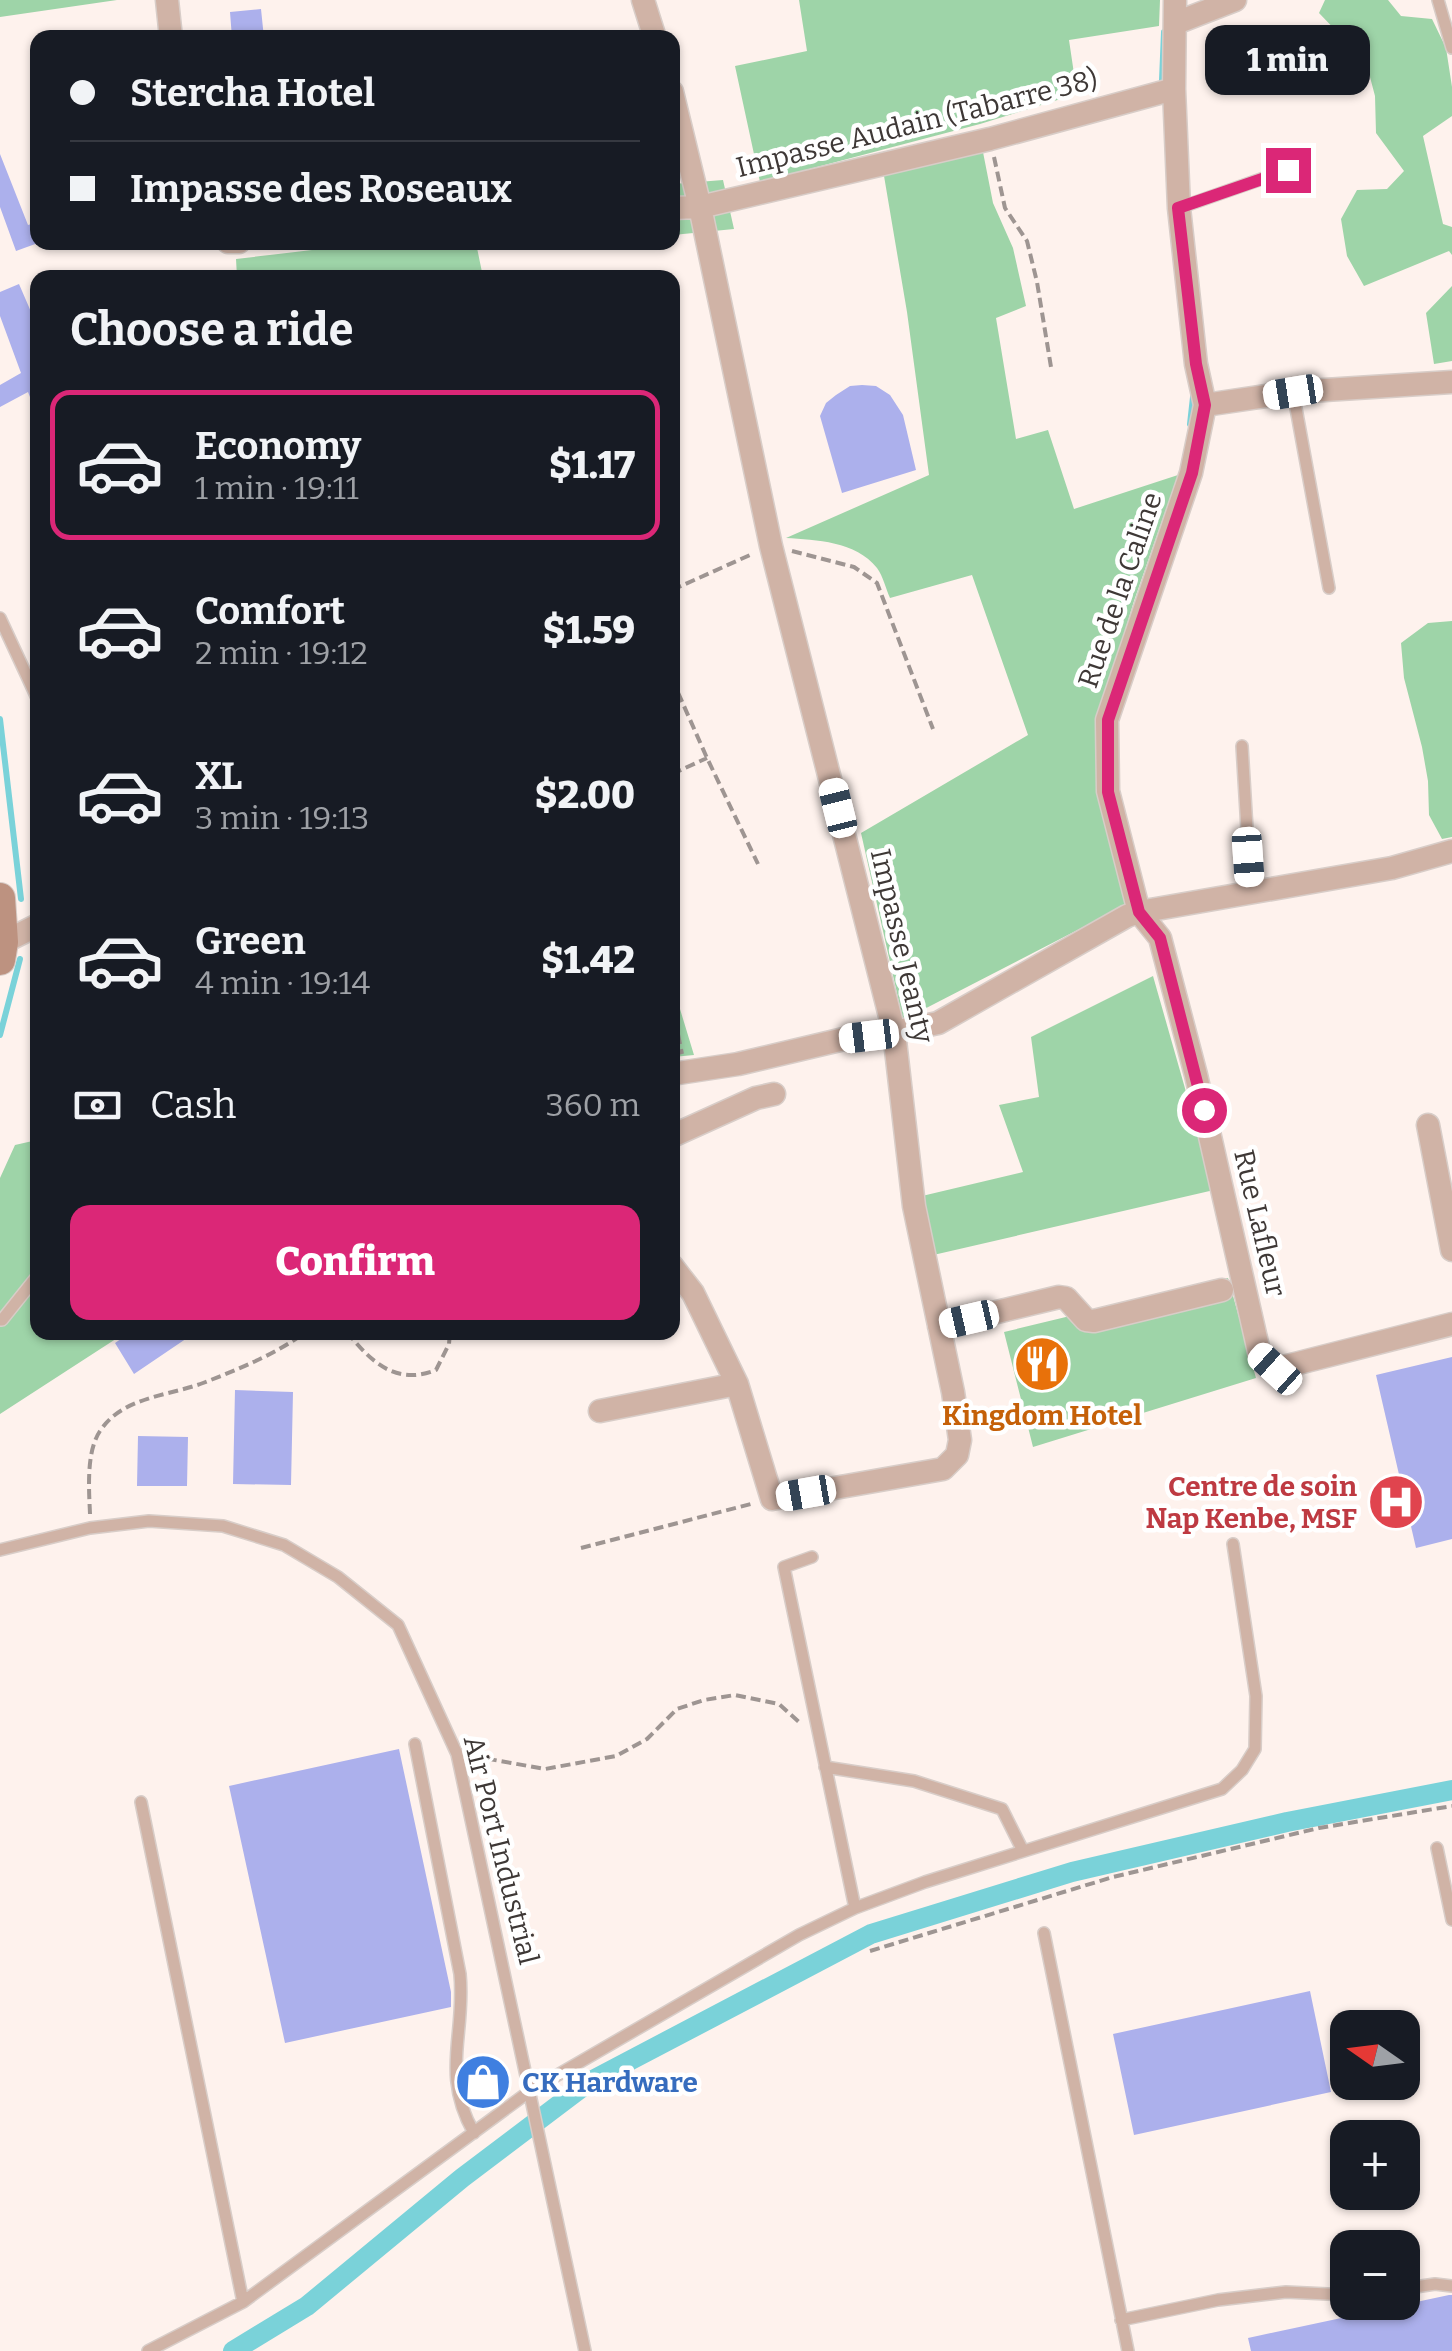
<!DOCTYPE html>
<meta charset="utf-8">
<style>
body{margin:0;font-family:Bitter,serif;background:#242831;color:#f1f3f6;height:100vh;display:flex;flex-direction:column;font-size:38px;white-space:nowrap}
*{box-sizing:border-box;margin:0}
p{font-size:32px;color:#9ea1a6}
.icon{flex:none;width:55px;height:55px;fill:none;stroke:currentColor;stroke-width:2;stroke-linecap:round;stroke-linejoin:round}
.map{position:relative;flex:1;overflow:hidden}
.details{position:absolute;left:30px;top:270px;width:650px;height:1070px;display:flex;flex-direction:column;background:#171b24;border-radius:20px;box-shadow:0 2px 8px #0004}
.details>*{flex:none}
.hud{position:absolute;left:30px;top:30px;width:650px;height:220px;border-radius:20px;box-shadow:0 2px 8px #0004;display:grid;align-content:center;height:220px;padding:0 40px;background:#171b24}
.needle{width:65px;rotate:284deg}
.tools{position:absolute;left:1330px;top:2010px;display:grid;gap:20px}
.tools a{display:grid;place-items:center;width:90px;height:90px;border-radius:20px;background:#171b24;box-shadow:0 2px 8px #0004;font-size:50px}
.end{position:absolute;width:45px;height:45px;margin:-22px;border:12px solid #db2777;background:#fff;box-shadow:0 0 0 5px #fff}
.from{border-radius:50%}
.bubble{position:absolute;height:70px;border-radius:20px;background:#171b24;box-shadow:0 2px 8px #0004;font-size:32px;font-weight:800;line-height:70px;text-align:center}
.car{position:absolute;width:30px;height:60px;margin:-30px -15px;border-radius:12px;box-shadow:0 0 8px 2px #0007;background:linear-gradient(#fff 24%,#345 0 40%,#fff 0 76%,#345 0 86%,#fff 0)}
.hud b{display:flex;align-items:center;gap:35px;height:95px;font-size:38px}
.hud b+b{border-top:2px solid #363941}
.hud i{width:25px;height:25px;background:#f1f3f6}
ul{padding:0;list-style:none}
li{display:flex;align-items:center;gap:30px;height:150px;margin:0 20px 15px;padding:0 20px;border:5px solid transparent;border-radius:20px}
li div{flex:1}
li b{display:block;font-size:38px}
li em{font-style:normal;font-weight:800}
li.selected{border-color:#db2777}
li>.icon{width:90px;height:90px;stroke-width:1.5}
h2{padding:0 40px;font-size:45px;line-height:120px}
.pay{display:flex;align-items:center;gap:25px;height:110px;padding:0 40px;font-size:38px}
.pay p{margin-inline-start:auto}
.button{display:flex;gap:20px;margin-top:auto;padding:20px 40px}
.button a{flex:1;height:115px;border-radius:20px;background:#db2777;color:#fff;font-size:40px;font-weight:800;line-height:115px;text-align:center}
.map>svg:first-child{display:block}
</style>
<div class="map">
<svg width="1452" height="2351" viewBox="0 0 1452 2351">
<rect width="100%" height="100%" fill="#fef2ed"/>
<path fill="#9ed4a8" d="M0 0H117L0 17Z
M799 0H1160L1159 26 1069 40 1077 94 980 124 760 182 735 66 807 51Z
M1325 0H1388L1401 16 1432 19 1446 48 1452 87V116L1423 136 1443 224 1452 227V255L1449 251 1364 286 1347 256 1341 219 1357 190 1387 189 1404 171 1376 133 1375 96 1366 62 1319 13Z
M982 147 993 203 1013 248 1026 306 996 318 1016 439 1048 430 1074 509 1178 475 1134 601 1096 726 1126 905 903 1020 861 833 1028 735 972 575 890 598C886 589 883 576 877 568 856 541 816 540 786 538L929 475 907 312 883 170Z
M723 180 734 229 673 235V184Z
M371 243H476L483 277H237L236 259Z
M1452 286V361L1434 364 1426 313Z
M1452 621V837L1442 839 1429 815 1428 781 1422 747 1404 678 1401 643 1428 623Z
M1153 976 1214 1190 929 1256 922 1196 1023 1172 999 1105 1039 1097 1031 1037Z
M672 986H673L694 1055 673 1057Z
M37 1140 38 1332 125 1333 0 1414V1178L15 1145Z
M1228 1278 1256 1378 1033 1447 1004 1332Z"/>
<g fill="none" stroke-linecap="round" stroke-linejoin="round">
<path stroke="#7ad2d9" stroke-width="6" d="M1162 80 1164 32
M1190 424 1193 397
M0 719 21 899
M0 1035 20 959"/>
<path stroke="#7ad2d9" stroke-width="20" d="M233 2351 307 2306 462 2178 589 2082 871 1934 1072 1872 1287 1822 1452 1790"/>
</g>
<path fill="#acb0ec" d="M261 9 264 38H232L230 12Z
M0 154 28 225 38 222V243L16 251 0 207Z
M19 284 38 328 36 412 28 392 0 407V385L21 373 0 316V292Z
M862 385 876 386 890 395 903 415 916 470 842 493 820 416 826 403 836 395 850 386Z
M131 1332H196L134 1374 115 1343Z
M1452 1357V1539L1416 1548 1376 1375Z
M235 1390 293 1392 291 1485 233 1484Z
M138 1436 188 1437 187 1486H137Z
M399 1749 451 1992V2007L285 2043 229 1786Z
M1310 1991 1331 2092 1134 2135 1113 2034Z
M1449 2295H1452V2351H1251L1248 2338Z"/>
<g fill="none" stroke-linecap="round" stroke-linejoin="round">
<g stroke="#d8cdc8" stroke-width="14">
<path id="service" d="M1438 0 1452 48
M1179 208 1287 170
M1293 392 1329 588
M0 618 38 700
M1242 746 1251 895
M0 1320H2L38 1275
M0 1550 90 1528 149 1521 223 1526 284 1545 338 1577 398 1625 457 1754 585 2351
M812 1557 784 1567 855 1908
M415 1744 460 1974C466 2035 440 2073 474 2133
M825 1767 914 1781 1002 1809 1023 1851
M141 1802 243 2302
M1437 1848 1452 1920
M1044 1933 1128 2351
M1402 2289 1435 2284 1452 2286
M1121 2320 1218 2300 1286 2292 1348 2295
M148 2351 243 2302 530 2091 799 1935 855 1908 925 1882 1222 1789 1242 1770 1255 1749 1256 1696 1233 1544"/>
</g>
<g stroke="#d8cdc8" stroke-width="25">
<path id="minor" d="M167 0 171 38
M643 0 655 38
M1175 0 1174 89 1179 208 1196 364 1205 405 1191 473 1107 720 1108 791 1139 912 1160 938 1196 1075 1260 1356 1275 1369 1452 1324
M1176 23 1235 0
M672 92 700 207 771 546 894 1032 914 1206 953 1392 960 1440 957 1455 943 1469 772 1499 737 1384 693 1293 672 1266
M672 208 700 207 990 139 1174 89
M228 242H239
M1205 405 1293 392 1452 382
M0 944 38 925
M672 1074 738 1064 844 1039 894 1032 938 1023 1127 916 1139 912 1392 868 1452 851
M1428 1125 1452 1250
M672 1136 756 1098 774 1094
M939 1326 1059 1297 1066 1298 1086 1320 1094 1321 1222 1290
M600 1411 737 1384"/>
</g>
<g stroke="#d8cdc8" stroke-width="32">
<path id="secondary" d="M0 898 3 942 0 960"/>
</g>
<path stroke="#9e9592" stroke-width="4" stroke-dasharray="10 5" stroke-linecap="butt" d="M994 157 1005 208 1027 241 1037 282 1051 367
M792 551 854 567 877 583 933 729
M672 590 750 555
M672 679 707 758 758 864
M672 774 707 758
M672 1005 682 1054
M347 1332C371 1362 396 1386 436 1370L449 1344 450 1332
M90 1514C89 1489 86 1452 100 1431 122 1397 168 1396 203 1383 239 1369 274 1355 306 1332
M581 1548 751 1504
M472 1756 545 1769 616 1756 647 1739 677 1709 704 1700 735 1695 779 1704 799 1722
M870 1951 1113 1877 1319 1828 1452 1806"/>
<use href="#service" stroke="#d0b3a6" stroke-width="11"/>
<use href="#minor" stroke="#d0b3a6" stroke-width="22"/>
<use href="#secondary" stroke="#bd9280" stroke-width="30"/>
</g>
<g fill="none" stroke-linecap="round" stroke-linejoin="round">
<path stroke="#db2777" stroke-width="12" d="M1204 1110 1160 938 1139 912 1108 792V720L1192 473 1205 405 1196 364 1178 208 1288 170"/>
</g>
<defs>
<g id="restaurant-disc" transform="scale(2.875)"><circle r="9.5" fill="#e8710a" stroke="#fff"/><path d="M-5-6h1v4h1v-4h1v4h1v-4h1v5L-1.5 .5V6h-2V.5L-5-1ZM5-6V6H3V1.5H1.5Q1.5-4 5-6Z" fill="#fff"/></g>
<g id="hospital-disc" transform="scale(2.875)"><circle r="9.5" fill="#e0444e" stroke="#fff"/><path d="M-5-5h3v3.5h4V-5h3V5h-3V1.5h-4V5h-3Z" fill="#fff"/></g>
<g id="shop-disc" transform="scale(2.875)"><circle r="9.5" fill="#3f7fe0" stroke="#fff"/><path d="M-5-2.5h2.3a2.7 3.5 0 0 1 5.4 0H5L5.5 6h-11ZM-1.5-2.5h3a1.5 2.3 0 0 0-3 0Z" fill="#fff"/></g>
</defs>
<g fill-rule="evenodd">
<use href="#restaurant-disc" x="1042" y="1364"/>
<use href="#hospital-disc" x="1396" y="1502"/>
<use href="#shop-disc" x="483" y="2082"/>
</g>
<g text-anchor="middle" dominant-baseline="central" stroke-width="9" stroke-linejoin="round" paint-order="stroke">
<g font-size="28" fill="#3e3836" stroke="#fff">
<text transform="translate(917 123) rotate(-14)">Impasse Audain (Tabarre 38)</text>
<text transform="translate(1120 590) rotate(-71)">Rue de la Caline</text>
<text transform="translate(902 946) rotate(77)">Impasse Jeanty</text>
<text transform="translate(1260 1223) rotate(77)">Rue Lafleur</text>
<text transform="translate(501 1850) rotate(76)">Air Port Industrial</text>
</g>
<g font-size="28" font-weight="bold" fill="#c56008" stroke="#fff">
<text x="1042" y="1415">Kingdom Hotel</text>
</g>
<g font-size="28" font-weight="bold" fill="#be3a42" stroke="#fff" text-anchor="end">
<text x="1357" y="1486">Centre de soin<tspan x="1357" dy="32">Nap Kenbe, MSF</tspan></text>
</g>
<g font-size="28" font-weight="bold" fill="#366cbe" stroke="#fff" text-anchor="start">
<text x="522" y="2082">CK Hardware</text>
</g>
</g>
</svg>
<div class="tools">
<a><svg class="needle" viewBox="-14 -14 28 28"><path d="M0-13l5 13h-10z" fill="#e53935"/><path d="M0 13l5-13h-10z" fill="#9ea1a6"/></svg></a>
<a>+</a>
<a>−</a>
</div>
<i class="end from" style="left:1204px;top:1110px"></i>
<i class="end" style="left:1288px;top:170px"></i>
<div class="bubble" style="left:1205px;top:25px;width:165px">1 min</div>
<i class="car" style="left:1293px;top:392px;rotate:261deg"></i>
<i class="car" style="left:838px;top:808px;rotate:346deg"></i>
<i class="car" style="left:1248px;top:857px;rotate:176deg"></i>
<i class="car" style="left:869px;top:1036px;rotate:263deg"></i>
<i class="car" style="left:969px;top:1319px;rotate:257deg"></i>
<i class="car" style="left:1275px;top:1369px;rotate:312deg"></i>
<i class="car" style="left:806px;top:1493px;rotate:260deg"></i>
<div class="hud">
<b><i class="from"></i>Stercha Hotel</b>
<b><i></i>Impasse des Roseaux</b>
</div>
<section class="details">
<h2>Choose a ride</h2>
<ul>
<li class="selected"><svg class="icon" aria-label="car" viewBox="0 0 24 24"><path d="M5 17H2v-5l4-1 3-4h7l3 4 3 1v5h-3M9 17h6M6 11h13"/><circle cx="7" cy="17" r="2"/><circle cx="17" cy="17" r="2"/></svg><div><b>Economy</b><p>1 min · 19:11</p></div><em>$1.17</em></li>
<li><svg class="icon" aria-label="car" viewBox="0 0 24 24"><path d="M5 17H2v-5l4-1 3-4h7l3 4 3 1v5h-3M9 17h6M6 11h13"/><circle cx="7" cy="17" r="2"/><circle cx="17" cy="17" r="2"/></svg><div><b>Comfort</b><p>2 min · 19:12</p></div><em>$1.59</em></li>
<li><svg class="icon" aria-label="car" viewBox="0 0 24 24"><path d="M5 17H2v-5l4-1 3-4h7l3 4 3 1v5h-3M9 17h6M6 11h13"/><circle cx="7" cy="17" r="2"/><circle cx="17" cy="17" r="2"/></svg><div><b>XL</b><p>3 min · 19:13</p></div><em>$2.00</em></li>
<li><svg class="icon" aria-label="car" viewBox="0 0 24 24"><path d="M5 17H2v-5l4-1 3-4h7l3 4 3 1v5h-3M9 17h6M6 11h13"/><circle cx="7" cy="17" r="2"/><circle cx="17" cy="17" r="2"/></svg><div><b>Green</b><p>4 min · 19:14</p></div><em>$1.42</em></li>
</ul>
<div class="pay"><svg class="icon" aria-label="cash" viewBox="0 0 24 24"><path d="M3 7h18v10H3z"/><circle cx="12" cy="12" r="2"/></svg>Cash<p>360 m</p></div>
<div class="button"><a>Confirm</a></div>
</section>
</div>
